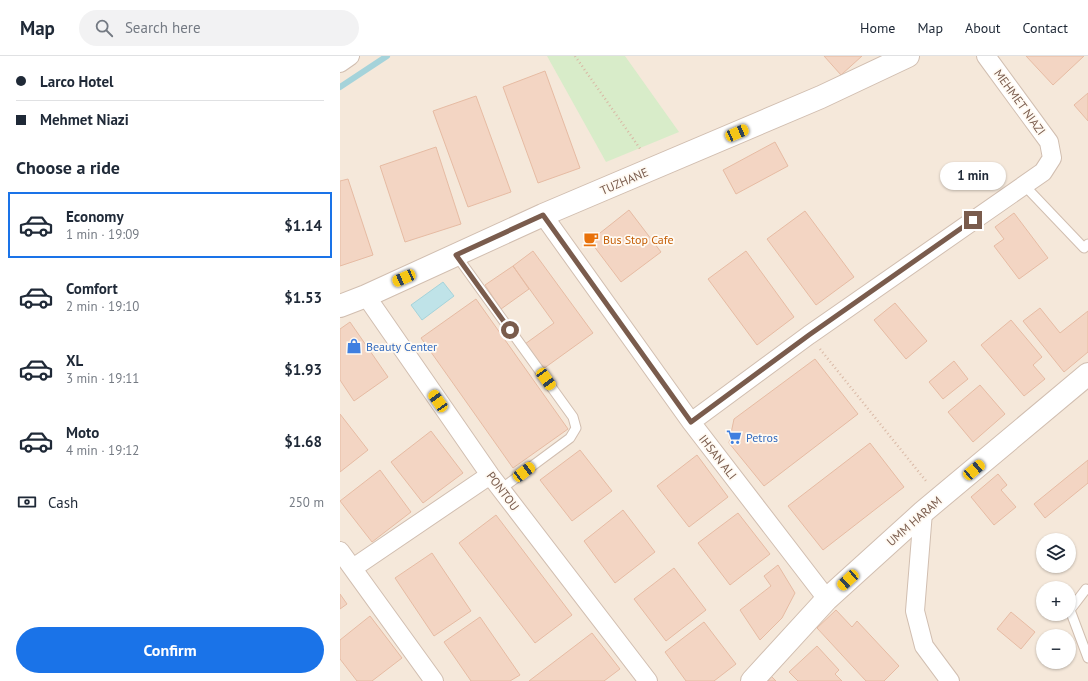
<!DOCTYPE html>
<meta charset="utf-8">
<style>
body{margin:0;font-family:"PT Sans",sans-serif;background:#f2f2f3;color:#1f2937;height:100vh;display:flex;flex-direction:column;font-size:15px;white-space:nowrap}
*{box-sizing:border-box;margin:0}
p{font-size:13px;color:#747a83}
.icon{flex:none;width:22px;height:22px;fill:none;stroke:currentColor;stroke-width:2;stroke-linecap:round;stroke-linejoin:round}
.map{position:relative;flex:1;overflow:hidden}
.details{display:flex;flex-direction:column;background:#fff;width:340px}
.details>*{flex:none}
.guide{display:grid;align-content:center;height:88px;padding:0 16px;background:#fff}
.buttons{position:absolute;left:696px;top:477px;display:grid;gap:8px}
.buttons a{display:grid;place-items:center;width:40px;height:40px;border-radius:50%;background:#fff;box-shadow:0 1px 3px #0004;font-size:20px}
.end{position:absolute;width:18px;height:18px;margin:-9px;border:5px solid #7a5c4d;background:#fff;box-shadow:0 0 0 2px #fff}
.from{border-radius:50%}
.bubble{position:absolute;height:28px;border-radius:14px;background:#fff;box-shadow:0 1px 3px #0004;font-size:13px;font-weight:800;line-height:28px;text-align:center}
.car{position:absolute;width:12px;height:24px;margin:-12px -6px;border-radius:5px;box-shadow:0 0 3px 1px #0007;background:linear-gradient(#f5c518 24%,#345 0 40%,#f5c518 0 76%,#345 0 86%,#f5c518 0)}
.guide b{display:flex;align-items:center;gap:14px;height:38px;font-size:15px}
.guide b+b{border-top:1px solid #e0e1e3}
.guide i{width:10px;height:10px;background:#1f2937}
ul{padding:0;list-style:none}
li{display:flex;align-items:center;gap:12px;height:66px;margin:0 8px 6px;padding:0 8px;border:2px solid transparent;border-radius:0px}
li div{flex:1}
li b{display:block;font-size:15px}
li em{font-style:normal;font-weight:800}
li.on{border-color:#1a73e8}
li>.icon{width:36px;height:36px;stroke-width:1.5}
h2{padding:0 16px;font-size:18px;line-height:48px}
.pay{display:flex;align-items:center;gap:10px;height:44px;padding:0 16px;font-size:15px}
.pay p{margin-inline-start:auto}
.cta{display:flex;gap:8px;margin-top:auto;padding:8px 16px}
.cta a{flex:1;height:46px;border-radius:24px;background:#1a73e8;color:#fff;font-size:16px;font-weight:800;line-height:46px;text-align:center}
header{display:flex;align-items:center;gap:24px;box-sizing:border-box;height:56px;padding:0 20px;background:#fff;border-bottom:1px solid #e0e1e3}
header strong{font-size:19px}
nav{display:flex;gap:22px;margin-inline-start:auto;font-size:14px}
.search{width:280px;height:36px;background:#f2f2f3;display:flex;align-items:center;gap:10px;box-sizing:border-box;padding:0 14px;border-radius:22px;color:#747a83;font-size:15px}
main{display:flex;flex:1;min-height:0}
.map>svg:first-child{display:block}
</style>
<header>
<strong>Map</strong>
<div class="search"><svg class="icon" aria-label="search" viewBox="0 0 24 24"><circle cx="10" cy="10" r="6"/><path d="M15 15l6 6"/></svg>Search here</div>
<nav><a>Home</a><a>Map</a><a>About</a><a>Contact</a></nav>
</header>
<main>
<section class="details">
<div class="guide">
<b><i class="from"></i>Larco Hotel</b>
<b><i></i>Mehmet Niazi</b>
</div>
<h2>Choose a ride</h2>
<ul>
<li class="on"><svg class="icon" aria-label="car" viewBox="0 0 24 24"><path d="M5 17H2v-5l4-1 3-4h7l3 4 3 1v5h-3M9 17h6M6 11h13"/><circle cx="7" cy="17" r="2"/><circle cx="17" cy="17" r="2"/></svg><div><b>Economy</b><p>1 min · 19:09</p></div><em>$1.14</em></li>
<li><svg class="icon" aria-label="car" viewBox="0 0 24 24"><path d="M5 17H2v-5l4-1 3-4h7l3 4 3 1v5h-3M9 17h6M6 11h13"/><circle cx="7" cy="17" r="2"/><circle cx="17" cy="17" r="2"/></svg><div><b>Comfort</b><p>2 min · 19:10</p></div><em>$1.53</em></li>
<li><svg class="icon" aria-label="car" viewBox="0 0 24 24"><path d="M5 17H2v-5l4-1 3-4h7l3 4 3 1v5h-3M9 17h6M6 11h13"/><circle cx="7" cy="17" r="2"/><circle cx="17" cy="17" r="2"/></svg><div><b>XL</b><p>3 min · 19:11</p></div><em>$1.93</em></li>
<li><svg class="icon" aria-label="car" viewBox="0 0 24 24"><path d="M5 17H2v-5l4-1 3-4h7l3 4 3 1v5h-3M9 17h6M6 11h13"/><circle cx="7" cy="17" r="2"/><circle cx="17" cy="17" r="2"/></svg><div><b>Moto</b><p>4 min · 19:12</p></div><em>$1.68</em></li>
</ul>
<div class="pay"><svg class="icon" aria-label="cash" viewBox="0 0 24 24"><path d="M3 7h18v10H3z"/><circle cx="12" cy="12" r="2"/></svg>Cash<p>250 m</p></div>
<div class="cta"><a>Confirm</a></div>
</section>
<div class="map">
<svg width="748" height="625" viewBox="0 0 748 625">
<rect width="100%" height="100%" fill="#fdf6ec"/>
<path fill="#f5e8da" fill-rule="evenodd" d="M5 0H748V625H0V3ZM703 484H729V510H703ZM703 532H729V558H703ZM703 580H729V606H703Z"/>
<path fill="#d8ecc9" d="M207 0H285L339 76 266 106Z"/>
<path fill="#bfe3e8" stroke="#a5d3da" d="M103 226 114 240 82 264 71 249Z"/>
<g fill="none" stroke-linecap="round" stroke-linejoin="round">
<path stroke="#a5d3da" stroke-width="6" d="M0 31 47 0"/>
</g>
<path fill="#f3d5c3" stroke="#e6bba3" d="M484 0H522L501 19Z
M686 0H744L713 29Z
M205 15 240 112 198 127 163 31Z
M748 37V65L734 49Z
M136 40 171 136 128 151 93 55Z
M435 86 448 110 396 138 383 114Z
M96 91 121 168 65 186 40 110Z
M8 123 33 199 0 210V125Z
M289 154 321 196 281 226 250 185Z
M465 155 514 221 476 249 427 183Z
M674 157 708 202 679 223 654 190 664 183 655 171Z
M193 195 253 277 203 313 185 288 214 267 173 210Z
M406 195 454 261 417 289 368 223Z
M173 210 189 233 161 253 145 229Z
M136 243 228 373 173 412 81 282Z
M555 247 587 285 566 303 534 264Z
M700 252 720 277 748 255V296L724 316 683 265Z
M671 264 702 301 693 309 705 323 684 340 641 289Z
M10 266 48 321 14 345 0 324V273Z
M475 303 518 358 424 430 389 387 394 363Z
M614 305 628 323 603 343 589 326Z
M640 329 665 358 633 386 608 356Z
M0 358 28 394 0 416Z
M91 375 123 417 83 447 51 406Z
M530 387 564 431 483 494 448 450Z
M240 394 272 435 232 465 200 424Z
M357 399 388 441 349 471 317 430Z
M748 404V427L705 462 694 448Z
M40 414 71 456 32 486 0 445Z
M658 418 667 429 661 434 676 451 654 469 631 441Z
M283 454 315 496 275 527 244 485Z
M398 457 430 498 390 529 358 487Z
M156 459 232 559 195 587 119 487Z
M92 497 131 555 94 580 55 522Z
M438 509 455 537 442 562 420 584 400 554 431 530 424 520Z
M334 512 366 554 326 585 294 543Z
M0 538 7 548 0 553Z
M496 554 512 571 517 565 559 610 544 625H526L477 572Z
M671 556 695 576 681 593 657 573Z
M30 560 62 602 32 625H17L0 603V584Z
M140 561 180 619 170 625H131L104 586Z
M364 566 396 608 374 625H346L325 596Z
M252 577 280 613 264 625H189Z
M477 590 499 614 495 618 502 625H458L449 616Z
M431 620 436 625H426Z"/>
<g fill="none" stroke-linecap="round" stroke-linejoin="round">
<g stroke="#d1beb0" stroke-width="11">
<path id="service" d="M684 129 744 192 748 188
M116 199 233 361 236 372 230 382 161 433
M746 533 730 554 748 602"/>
</g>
<g stroke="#d1beb0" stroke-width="20">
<path id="minor" d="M0 7 10 0
M203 159 351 366 487 543
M26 240 150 419 308 625
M351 366 469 279 703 116 712 102 709 86 646 0
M583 456 575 555 584 590 610 625
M0 495 94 625
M13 512 150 419"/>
</g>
<g stroke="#d1beb0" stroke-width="24">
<path id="tertiary" d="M0 250 26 240 203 159 481 41 568 0
M412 625 487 543 583 456 748 318"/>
</g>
<path stroke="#d9b8a5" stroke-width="2.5" stroke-dasharray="1 3" stroke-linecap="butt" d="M235 0 301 94
M480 293 586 425"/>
<use href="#service" stroke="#fff" stroke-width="9"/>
<use href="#minor" stroke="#fff" stroke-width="18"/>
<use href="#tertiary" stroke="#fff" stroke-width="22"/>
</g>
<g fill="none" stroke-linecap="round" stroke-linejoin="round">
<path stroke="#7a5c4d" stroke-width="5" d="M170 274 116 199 203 159 351 366 469 279 633 164"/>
</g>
<defs>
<g id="cafe-bare" transform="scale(1.2)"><path d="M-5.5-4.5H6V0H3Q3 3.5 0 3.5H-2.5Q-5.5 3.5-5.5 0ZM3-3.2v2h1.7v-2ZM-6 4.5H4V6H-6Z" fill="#e8710a" stroke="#fffaf3" stroke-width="2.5" paint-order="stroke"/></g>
<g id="shop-bare" transform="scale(1.2)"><path d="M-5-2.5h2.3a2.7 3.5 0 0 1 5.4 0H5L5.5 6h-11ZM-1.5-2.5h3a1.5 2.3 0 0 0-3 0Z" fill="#3f7fe0" stroke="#fffaf3" stroke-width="2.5" paint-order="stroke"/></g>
<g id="supermarket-bare" transform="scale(1.2)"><path d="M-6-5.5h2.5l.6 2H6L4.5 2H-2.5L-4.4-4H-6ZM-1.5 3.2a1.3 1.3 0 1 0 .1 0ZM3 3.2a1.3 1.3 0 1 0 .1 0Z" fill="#3f7fe0" stroke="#fffaf3" stroke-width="2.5" paint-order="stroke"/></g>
</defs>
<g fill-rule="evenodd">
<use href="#cafe-bare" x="251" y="183"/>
<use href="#shop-bare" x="14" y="290"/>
<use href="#supermarket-bare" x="394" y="381"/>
</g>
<g text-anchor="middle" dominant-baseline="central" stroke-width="3.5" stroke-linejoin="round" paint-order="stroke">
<g font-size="12" fill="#7a5c4d" stroke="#fffaf3">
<text transform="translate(680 46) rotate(54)">MEHMET NIAZI</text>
<text transform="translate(284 125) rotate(-23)">TUZHANE</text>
<text transform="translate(378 401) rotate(52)">IHSAN ALI</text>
<text transform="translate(163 435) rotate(53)">PONTOU</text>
<text transform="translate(574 465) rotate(-41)">UMM HARAM</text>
</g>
<g font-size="12" fill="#c56008" stroke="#fffaf3" text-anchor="start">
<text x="263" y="183">Bus Stop Cafe</text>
</g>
<g font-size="12" fill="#366cbe" stroke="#fffaf3" text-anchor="start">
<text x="26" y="290">Beauty Center</text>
<text x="406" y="381">Petros</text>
</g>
</g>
</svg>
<div class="buttons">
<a><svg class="icon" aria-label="layers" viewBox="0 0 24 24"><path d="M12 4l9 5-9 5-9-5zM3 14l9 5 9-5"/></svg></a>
<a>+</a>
<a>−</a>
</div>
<i class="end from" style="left:170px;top:274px"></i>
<i class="end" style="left:633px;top:164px"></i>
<div class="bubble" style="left:600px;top:106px;width:66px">1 min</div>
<i class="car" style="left:397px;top:77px;rotate:67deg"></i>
<i class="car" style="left:64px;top:222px;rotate:246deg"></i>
<i class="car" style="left:206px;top:323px;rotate:144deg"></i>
<i class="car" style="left:98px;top:345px;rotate:325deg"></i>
<i class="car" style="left:634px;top:414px;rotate:50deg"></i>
<i class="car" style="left:184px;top:416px;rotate:53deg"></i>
<i class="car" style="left:508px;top:524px;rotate:228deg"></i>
</div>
</main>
